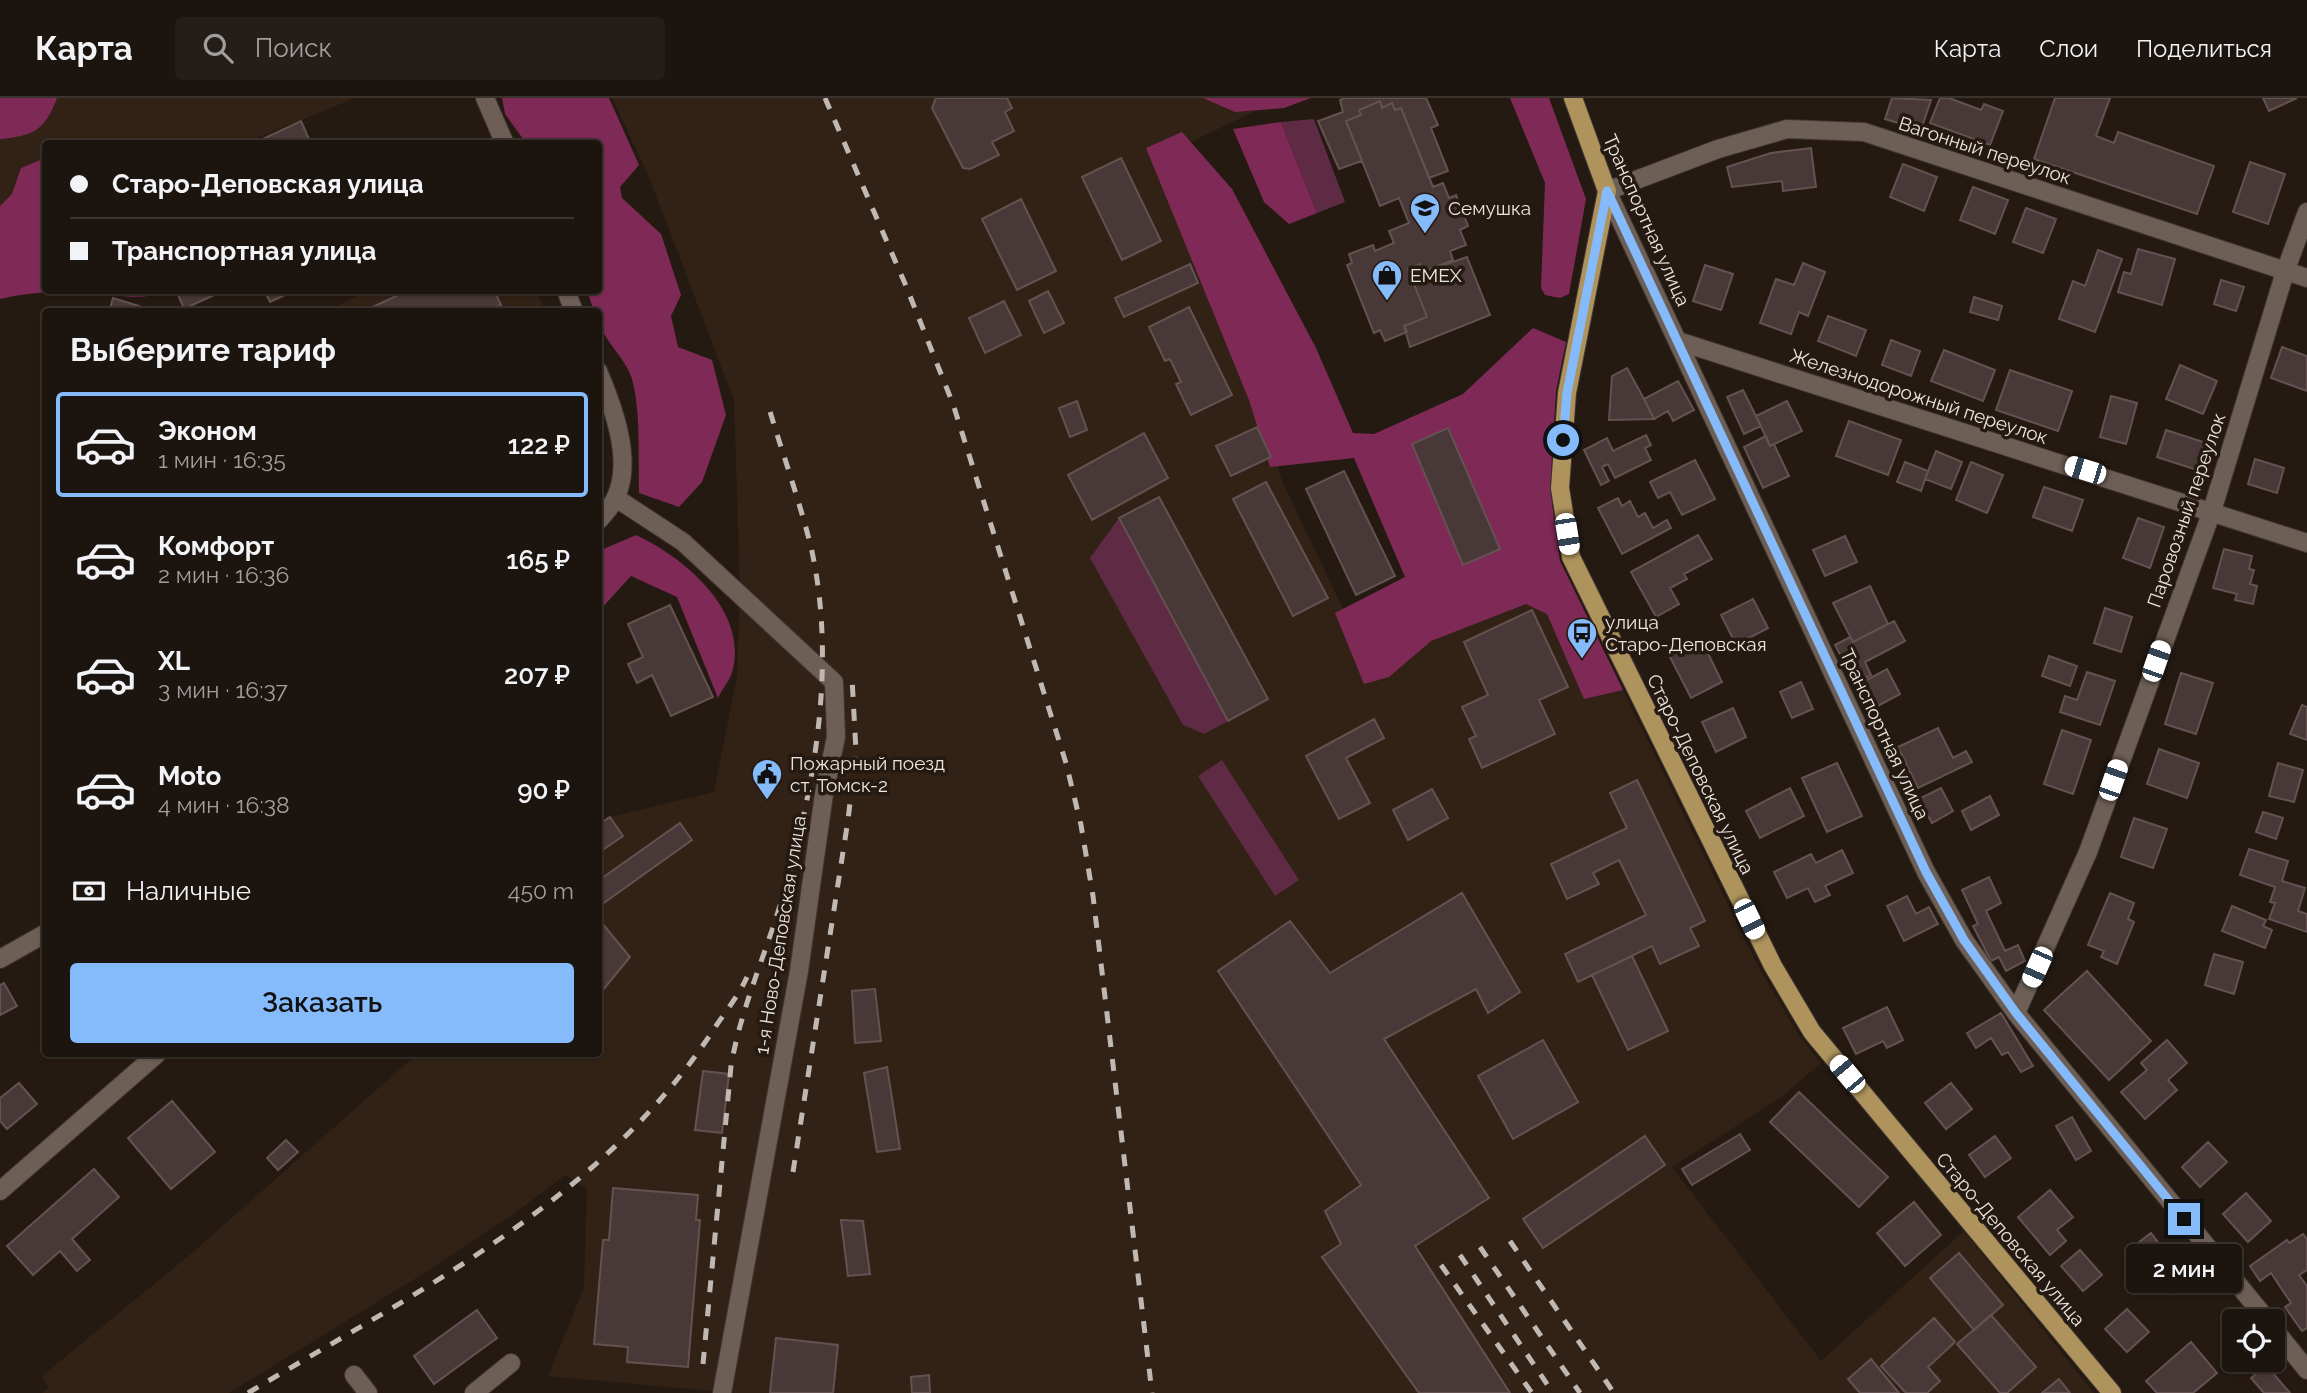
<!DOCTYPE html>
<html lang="ru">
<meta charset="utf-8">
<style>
body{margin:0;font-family:Raleway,sans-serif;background:#251d17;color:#f1f3f6;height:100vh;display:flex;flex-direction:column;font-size:26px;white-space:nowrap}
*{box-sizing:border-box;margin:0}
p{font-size:23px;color:#a09e9e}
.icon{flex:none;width:38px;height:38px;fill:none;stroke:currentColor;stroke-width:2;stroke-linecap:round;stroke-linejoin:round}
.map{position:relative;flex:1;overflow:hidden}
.drawer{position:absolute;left:42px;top:210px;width:560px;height:749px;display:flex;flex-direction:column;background:#1c140e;border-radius:7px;box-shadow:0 2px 5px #0004,0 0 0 2px #3a332e}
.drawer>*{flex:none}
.hud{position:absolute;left:42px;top:42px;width:560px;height:154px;border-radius:7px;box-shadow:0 2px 5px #0004,0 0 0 2px #3a332e;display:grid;align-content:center;height:154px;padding:0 28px;background:#1c140e}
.controls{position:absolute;left:2222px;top:1211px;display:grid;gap:14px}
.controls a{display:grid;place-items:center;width:63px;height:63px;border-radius:7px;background:#1c140e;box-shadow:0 2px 5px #0004,0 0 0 2px #3a332e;font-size:35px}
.end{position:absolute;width:32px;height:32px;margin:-16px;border:9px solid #86bbfb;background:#111;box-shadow:0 0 0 4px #111}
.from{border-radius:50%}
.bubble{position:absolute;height:49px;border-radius:7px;background:#1c140e;box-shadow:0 2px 5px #0004,0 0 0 2px #3a332e;font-size:23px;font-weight:600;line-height:49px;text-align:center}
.car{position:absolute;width:21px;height:42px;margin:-21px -10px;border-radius:9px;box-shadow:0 0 5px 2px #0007;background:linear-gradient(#fff 24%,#345 0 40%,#fff 0 76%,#345 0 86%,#fff 0)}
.hud b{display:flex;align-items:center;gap:24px;height:66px;font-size:26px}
.hud b+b{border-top:2px solid #3a332e}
.hud i{width:18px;height:18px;background:#f1f3f6}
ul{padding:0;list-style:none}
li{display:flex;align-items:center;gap:21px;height:105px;margin:0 14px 10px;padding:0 14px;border:4px solid transparent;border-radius:7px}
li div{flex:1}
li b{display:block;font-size:26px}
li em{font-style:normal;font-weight:600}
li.selected{border-color:#86bbfb}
li>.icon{width:63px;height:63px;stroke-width:1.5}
h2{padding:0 28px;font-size:32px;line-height:84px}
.pay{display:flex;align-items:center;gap:18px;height:77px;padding:0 28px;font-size:26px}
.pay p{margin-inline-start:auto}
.action{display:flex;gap:14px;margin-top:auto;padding:14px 28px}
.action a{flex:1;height:80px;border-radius:7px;background:#86bbfb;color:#111;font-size:28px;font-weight:600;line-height:80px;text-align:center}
header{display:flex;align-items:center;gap:42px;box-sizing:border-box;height:98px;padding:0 35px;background:#1c140e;border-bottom:2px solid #3a332e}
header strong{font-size:33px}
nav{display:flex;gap:38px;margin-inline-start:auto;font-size:24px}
.search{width:490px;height:63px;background:#251d17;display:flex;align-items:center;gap:18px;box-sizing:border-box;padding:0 24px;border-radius:7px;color:#a09e9e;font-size:26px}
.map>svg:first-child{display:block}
</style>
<header>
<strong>Карта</strong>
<div class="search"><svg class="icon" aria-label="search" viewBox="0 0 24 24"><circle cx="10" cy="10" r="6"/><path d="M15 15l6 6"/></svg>Поиск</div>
<nav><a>Карта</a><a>Слои</a><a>Поделиться</a></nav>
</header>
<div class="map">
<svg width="2307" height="1295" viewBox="0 0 2307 1295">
<rect width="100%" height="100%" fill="#251a12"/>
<path fill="#322216" d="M0 0H355L245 45 46 46 45 127 0 146Z
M612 0H1282L1185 47 1282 383 1367 561 1564 472 1761 874 1802 942 1821 965 1780 1000 1672 1069 1821 1263 1964 1133 2094 1295H735L548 1278 584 1190 587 1091 565 1077 515 1115 429 1172 229 1295H42L49 1289 42 1278 192 1155 417 956H598L599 727 610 719 714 694 737 578 740 490 734 302 649 79Z
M368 192 536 193 545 213 326 214Z"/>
<path fill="#5f2a44" d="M1314 21 1345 104 1317 115 1281 24Z
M1119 420 1228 623 1204 636 1183 627 1090 460Z
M1222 662 1299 782 1275 798 1198 678Z"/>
<path fill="#7f2a56" d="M0 0H57C45 32 34 38 0 41Z
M502 0H609L639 67 620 89 622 100 661 136 681 197 671 218 678 249 712 262 726 317 702 384 679 409 639 395C638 360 641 313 632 281 625 257 598 240 598 214L594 213 587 193 598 192V46L526 45 505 16Z
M1203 0H1311L1284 10 1235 14Z
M1510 0H1549L1586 101 1569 196 1560 200 1545 197 1541 190 1545 85Z
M1281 24 1317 115 1289 126 1264 104 1233 31Z
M1182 34 1232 91 1316 250 1353 335 1374 336 1463 296 1533 230 1566 244 1556 293 1550 391 1560 463 1623 592 1584 601 1547 516 1526 506 1431 543 1389 579 1364 586 1335 515 1405 479 1354 360 1270 369 1249 302 1146 50Z
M45 60 46 192 163 193C141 205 112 195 88 194 59 193 28 194 0 201V108L12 96 21 70Z
M636 437C683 459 747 511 733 571 731 581 722 591 718 600L677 499 631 478 599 513V453Z"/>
<path fill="#483837" stroke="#635251" stroke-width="2" d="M1007 0 1012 10 1005 14 1014 33 992 44 999 57 970 71 963 70 932 10 936 0Z
M1345 0H1426L1438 27 1431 30 1448 73 1429 80 1401 10 1395 12 1392 5 1382 10 1380 3 1359 12 1361 17 1346 23 1362 63 1339 71 1318 23 1343 14 1340 2Z
M1892 0 1931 2 1921 32 1885 21Z
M1940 0H1949L1981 12 1984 6 2003 13 1990 47 1930 25Z
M2055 0H2110L2096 38 2114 45 2118 34 2214 68 2197 116 2034 61Z
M2263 0H2297L2269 13Z
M1380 3 1382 10 1392 5 1395 12 1401 10 1433 89 1443 85 1449 100 1456 97 1468 128 1460 132 1466 147 1450 153 1453 162 1423 174 1420 166 1408 171 1427 219 1404 228 1407 234 1385 243 1380 232 1374 235 1347 167 1352 165 1349 156 1373 147 1375 153 1394 145 1389 133 1409 125 1399 100 1380 108 1346 23 1361 17 1359 12Z
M301 23 311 46H252Z
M1811 50 1816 89 1783 93 1782 83 1732 89 1727 69 1771 55Z
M1121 60 1161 143 1122 162 1082 79Z
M2250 64 2285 76 2268 126 2233 114Z
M1903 66 1937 79 1924 113 1890 99Z
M1973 89 2008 102 1995 136 1960 122Z
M1021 101 1056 173 1017 192 982 121Z
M2026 110 2056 121 2043 155 2013 144Z
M2138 151 2175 161 2162 207 2118 194 2124 174 2131 176Z
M2098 152 2122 161 2095 234 2059 221 2073 183 2085 188Z
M1467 159 1490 217 1410 249 1404 228 1427 219 1408 171 1420 166 1423 174Z
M1803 165 1825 174 1808 218 1799 214 1791 236 1760 225 1776 181 1794 187Z
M1190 166 1198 185 1124 219 1115 200Z
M1705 167 1733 176 1721 212 1693 203Z
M2221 182 2244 189 2236 213 2214 206Z
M176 192H225L184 211Z
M264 192H296L270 204Z
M409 192H494L501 207 486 214H362Z
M1048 193 1064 225 1044 235 1029 203Z
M1974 199 2002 208 1998 222 1970 214Z
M113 200 158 214H109Z
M1004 203 1021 237 985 255 969 220Z
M1189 209 1232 297 1191 317 1176 286 1181 284 1170 261 1165 263 1149 229Z
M1828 218 1866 232 1856 258 1818 243Z
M1891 242 1920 253 1911 278 1882 267Z
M2282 249 2307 258V293L2271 280Z
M1944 252 1995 272 1983 303 1931 283Z
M2180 267 2217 283 2203 316 2166 301Z
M1627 270 1644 301 1654 321 1609 322 1612 278Z
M2010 272 2072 293 2058 333 1996 312Z
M1678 283 1694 312 1673 323 1668 313 1654 321 1644 301Z
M1743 292 1761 328 1744 336 1727 299Z
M2111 298 2137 305 2126 346 2100 339Z
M1077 303 1087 332 1070 339 1059 310Z
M1787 303 1802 333 1770 348 1756 318Z
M1849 323 1901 342 1888 377 1836 358Z
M1257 329 1271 359 1231 378 1216 348Z
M1448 330 1500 451 1463 467 1412 346Z
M2166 332 2206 345 2197 372 2157 359Z
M1144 335 1168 380 1092 422 1068 377Z
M1646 337 1651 347 1645 350 1651 362 1615 380 1608 366 1602 369 1609 383 1601 387 1584 352 1607 340 1613 353Z
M1766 338 1770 348 1774 346 1789 378 1763 390 1744 349Z
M1936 353 1962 364 1951 391 1925 381Z
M2255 361 2284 370 2277 395 2248 386Z
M1695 362 1715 401 1682 417 1670 394 1658 400 1650 384Z
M1905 364 1928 373 1921 393 1897 384Z
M1971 364 2003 377 1987 415 1956 402Z
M1344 373 1395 478 1356 497 1306 391Z
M1266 384 1328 500 1293 518 1233 401Z
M2044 389 2083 402 2072 433 2033 419Z
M1159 399 1268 601 1228 623 1119 420Z
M1618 400 1622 408 1630 403 1638 419 1645 415 1653 430 1667 422 1671 430 1622 456 1598 410Z
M2138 420 2164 429 2150 470 2123 460Z
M1698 437 1712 461 1684 476 1687 481 1670 490 1679 506 1656 519 1631 474Z
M1845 438 1857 464 1825 478 1813 452Z
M2224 451 2252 458 2249 471 2254 472 2250 486 2257 488 2253 506 2235 502 2237 496 2213 490Z
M1870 488 1888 526 1853 544 1833 505Z
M1753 501 1768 530 1736 547 1721 517Z
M670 507 713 599 671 618 652 577 637 585 628 566 643 559 628 526Z
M2105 510 2132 519 2121 554 2094 545Z
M1532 512 1568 589 1539 602 1555 636 1482 670 1469 641 1476 638 1462 609 1488 597 1464 544Z
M1894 523 1905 543 1865 564 1871 577 1855 585 1835 547 1850 539 1853 544Z
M1701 541 1722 584 1691 600 1669 557Z
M2049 558 2077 568 2070 588 2042 578Z
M1887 571 1900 596 1876 609 1863 584Z
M2087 574 2115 583 2100 627 2060 614 2065 598 2077 602Z
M2181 575 2213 585 2196 636 2165 626Z
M1801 584 1813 611 1792 620 1780 594Z
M2302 607 2307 609V642L2290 636Z
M1733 610 1746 639 1716 654 1702 624Z
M1374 621 1384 640 1346 660 1370 705 1339 721 1306 658Z
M1938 630 1953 660 1966 653 1972 664 1918 690 1898 649Z
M2062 632 2091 642 2073 696 2044 686Z
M2159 651 2199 665 2187 700 2147 686Z
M1837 665 1862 718 1827 734 1802 680Z
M2278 665 2303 672 2294 704 2269 698Z
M1637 682 1705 823 1690 830 1699 848 1660 866 1652 848 1578 884 1565 856 1646 817 1619 762 1593 775 1599 786 1567 801 1551 766 1627 730 1610 695Z
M1790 690 1804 718 1760 740 1746 713Z
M1941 690 1953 713 1932 725 1919 701Z
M1432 691 1448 720 1408 742 1393 712Z
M1990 698 1999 717 1971 732 1962 713Z
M2263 714 2283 720 2276 741 2256 734Z
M610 719 623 738 598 755V727Z
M2134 720 2167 731 2153 770 2121 759Z
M680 725 692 742 598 809V783Z
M2249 751 2288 763 2282 783 2305 790 2298 813 2307 816V834L2269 821 2275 805 2270 804 2275 789 2240 777Z
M1842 752 1853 775 1825 788 1830 797 1815 804 1808 790 1787 800 1774 774 1811 756 1816 765Z
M1989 779 2001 805 1986 813 2005 853 2018 847 2025 863 2006 873 1999 859 1991 863 1973 828 1978 826 1962 792Z
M1462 795 1520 894 1488 915 1476 891 1384 941 1489 1100 1415 1148 1510 1295H1419L1322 1159 1341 1146 1325 1113 1361 1087 1218 873 1290 823 1330 875Z
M2110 795 2134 805 2128 821 2134 824 2117 866 2101 859 2104 853 2088 847Z
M1907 798 1916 816 1929 809 1938 826 1904 843 1887 808Z
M2232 808 2266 822 2263 828 2272 832 2265 850 2222 833Z
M601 824 630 859 598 898V827Z
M2214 856 2243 864 2234 896 2205 887Z
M1632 858 1668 933 1628 952 1592 877Z
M2087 873 2151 943 2109 982 2044 912Z
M4 885 17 908 0 917V887Z
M875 891 881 943 855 945 852 893Z
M1887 909 1903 942 1887 950 1883 943 1856 956 1843 930Z
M2001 915 2033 968 2021 974 2008 954 2002 957 1991 940 1976 950 1967 935Z
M1543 942 1578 1004 1513 1041 1478 978Z
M2167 942 2187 965 2168 982 2177 992 2145 1021 2121 994 2147 972 2141 965Z
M887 969 900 1051 877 1054 864 975Z
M703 973 729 976 722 1035 695 1032Z
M19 985 37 1006 7 1031 0 1023V1000Z
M1951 985 1972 1011 1946 1031 1925 1005Z
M1799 994 1888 1079 1859 1109 1770 1024Z
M172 1003 215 1054 171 1091 128 1040Z
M2072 1019 2091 1053 2076 1062 2056 1028Z
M1740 1036 1750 1052 1692 1087 1682 1071Z
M1645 1038 1665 1067 1543 1150 1523 1121Z
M1995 1038 2011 1060 1985 1079 1969 1057Z
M286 1042 298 1054 278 1072 267 1060Z
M2208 1044 2227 1064 2200 1089 2182 1069Z
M94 1071 119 1099 72 1141 90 1162 77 1173 60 1153 33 1177 7 1148Z
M613 1090 698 1097 696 1122H700L688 1269 627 1264 628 1249 594 1246 603 1142H609Z
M2050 1092 2073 1119 2057 1132 2066 1143 2050 1157 2018 1119Z
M2246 1095 2271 1123 2248 1144 2223 1116Z
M1914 1104 1941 1137 1905 1168 1877 1135Z
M841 1122 863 1123 870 1176 848 1178Z
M2151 1135 2188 1183 2171 1196 2134 1148Z
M2303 1136 2307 1141V1172L2299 1177 2307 1188V1230L2302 1233 2285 1209 2291 1205 2271 1175 2260 1183 2250 1168 2287 1142 2289 1145Z
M2080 1152 2102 1177 2083 1193 2061 1168Z
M1959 1155 2003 1207 1974 1232 1930 1180Z
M2127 1211 2149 1234 2127 1254 2105 1231Z
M477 1212 497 1240 434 1286 414 1258Z
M1991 1217 2036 1269 2007 1295H2000L1957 1246Z
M1934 1220 1955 1244 1928 1269 1940 1283 1927 1295H1906L1881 1268Z
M776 1240 838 1247 833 1295H770Z
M2191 1244 2217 1275 2193 1295H2157L2146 1283Z
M1871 1261 1899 1295H1860L1848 1281Z
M2266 1267 2290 1295H2264L2251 1280Z
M929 1277 930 1295H912L911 1279Z
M2059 1281 2070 1295H2042Z"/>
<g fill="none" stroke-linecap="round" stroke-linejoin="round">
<g stroke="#3f3633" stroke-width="20">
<path id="minor" d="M485 0 505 46
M566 192 574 214
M1678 243 2307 445
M598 273C613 308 634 364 615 401 611 409 604 416 598 423
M616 400 683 444 834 584 836 639 824 696 799 873 722 1295
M0 861 46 835
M2016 915 2088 754 2212 413 2285 174 2307 114
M0 1093 157 956
M2268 1223 2016 915 1964 842 1926 774 1607 93 1718 51 1787 31 1864 34 2307 180
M2273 1230 2307 1272
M354 1277 368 1295
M474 1295 511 1265"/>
</g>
<g stroke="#3f3633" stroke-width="20">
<path id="major" d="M1573 0 1607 93 1567 295 1560 390 1571 459 1773 868 1812 934 2112 1295"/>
</g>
<use href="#minor" stroke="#6d5f56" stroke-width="18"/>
<use href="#major" stroke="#ae945c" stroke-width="18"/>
<path stroke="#c0b8b2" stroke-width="5" stroke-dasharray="12 12" stroke-linecap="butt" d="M825 0 906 188 953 306 1066 665 1081 727 1093 798 1152 1295
M793 1074 848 722 856 653 852 580
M1510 1143 1614 1295
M1480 1149 1580 1295
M1460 1157 1553 1295
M1441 1167 1532 1295
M703 1266 731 968C741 910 765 858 782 801 815 689 837 565 811 449 799 401 782 354 768 307
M248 1295C415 1195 599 1103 710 937 722 918 738 899 747 879"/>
</g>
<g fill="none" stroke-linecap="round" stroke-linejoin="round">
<path stroke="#86bbfb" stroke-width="9" d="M1563 342 1567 295 1607 93 1926 774 1964 842 2016 915 2184 1121"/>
</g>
<defs>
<g id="school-pin" transform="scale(1.575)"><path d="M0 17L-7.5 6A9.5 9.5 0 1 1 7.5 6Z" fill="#86bbfb" stroke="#251a12"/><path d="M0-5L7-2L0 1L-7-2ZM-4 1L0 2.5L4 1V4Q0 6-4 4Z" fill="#111"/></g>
<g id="shop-pin" transform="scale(1.575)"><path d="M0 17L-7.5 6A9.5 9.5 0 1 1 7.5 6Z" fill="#86bbfb" stroke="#251a12"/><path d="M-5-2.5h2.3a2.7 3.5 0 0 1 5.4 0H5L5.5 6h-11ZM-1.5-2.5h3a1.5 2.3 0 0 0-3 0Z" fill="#111"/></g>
<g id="bus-pin" transform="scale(1.575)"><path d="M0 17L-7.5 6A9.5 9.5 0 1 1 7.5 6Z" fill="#86bbfb" stroke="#251a12"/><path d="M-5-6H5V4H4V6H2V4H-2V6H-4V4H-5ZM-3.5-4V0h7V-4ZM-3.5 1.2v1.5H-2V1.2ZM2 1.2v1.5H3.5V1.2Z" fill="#111"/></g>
<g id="civic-pin" transform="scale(1.575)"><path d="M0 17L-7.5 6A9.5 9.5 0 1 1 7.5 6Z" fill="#86bbfb" stroke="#251a12"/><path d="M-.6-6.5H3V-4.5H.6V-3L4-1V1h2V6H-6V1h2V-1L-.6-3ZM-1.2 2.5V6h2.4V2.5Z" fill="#111"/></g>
</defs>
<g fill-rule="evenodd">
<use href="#school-pin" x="1425" y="110"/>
<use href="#shop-pin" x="1387" y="177"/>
<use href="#bus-pin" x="1582" y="535"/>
<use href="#civic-pin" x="767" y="676"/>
</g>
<g text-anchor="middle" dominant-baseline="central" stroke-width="7" stroke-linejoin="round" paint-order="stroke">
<g font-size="19" fill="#ece4df" stroke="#251a12">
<text transform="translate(1985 52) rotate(18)">Вагонный переулок</text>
<text transform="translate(1647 122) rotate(66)">Транспортная улица</text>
<text transform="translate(1919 298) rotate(18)">Железнодорожный переулок</text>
<text transform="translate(2186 412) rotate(-71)">Паровозный переулок</text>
<text transform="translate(1885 636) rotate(65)">Транспортная улица</text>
<text transform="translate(1701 676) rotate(64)">Старо-Деповская улица</text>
<text transform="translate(780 837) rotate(-81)">1-я Ново-Деповская улица</text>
<text transform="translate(2011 1141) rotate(50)">Старо-Деповская улица</text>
</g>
<g font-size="19" fill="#ece4df" stroke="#251a12" text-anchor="start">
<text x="1448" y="110">Семушка</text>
<text x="1410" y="177">EMEX</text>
<text x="1605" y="524">улица<tspan x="1605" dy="22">Старо-Деповская</tspan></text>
<text x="790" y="665">Пожарный поезд<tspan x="790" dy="22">ст. Томск-2</tspan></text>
</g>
</g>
</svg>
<div class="controls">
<a><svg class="icon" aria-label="locate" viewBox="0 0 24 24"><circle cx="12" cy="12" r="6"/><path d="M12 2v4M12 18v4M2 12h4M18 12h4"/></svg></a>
</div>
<i class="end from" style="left:1563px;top:342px"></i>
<i class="end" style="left:2184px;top:1121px"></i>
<div class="bubble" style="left:2126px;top:1146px;width:116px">2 мин</div>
<i class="car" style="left:2085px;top:372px;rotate:287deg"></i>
<i class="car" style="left:1567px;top:436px;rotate:171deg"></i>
<i class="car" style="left:2156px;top:563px;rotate:19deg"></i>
<i class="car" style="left:2113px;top:682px;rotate:19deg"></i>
<i class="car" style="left:1749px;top:821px;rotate:154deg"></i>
<i class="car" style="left:2037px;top:869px;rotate:204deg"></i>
<i class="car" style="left:1847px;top:976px;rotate:320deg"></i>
<div class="hud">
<b><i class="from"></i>Старо-Деповская улица</b>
<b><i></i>Транспортная улица</b>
</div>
<section class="drawer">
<h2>Выберите тариф</h2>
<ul>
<li class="selected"><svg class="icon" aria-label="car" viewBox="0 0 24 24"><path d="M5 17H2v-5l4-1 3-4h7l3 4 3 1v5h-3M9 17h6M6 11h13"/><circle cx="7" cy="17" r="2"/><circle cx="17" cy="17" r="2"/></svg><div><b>Эконом</b><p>1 мин · 16:35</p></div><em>122 ₽</em></li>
<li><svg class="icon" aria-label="car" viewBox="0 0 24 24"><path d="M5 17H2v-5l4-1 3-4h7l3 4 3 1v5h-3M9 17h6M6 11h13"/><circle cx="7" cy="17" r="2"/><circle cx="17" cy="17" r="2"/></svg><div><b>Комфорт</b><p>2 мин · 16:36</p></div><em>165 ₽</em></li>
<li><svg class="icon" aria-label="car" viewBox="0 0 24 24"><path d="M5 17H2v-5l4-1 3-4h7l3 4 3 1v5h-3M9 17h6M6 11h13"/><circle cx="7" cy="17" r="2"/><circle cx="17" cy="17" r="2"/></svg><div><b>XL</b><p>3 мин · 16:37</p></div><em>207 ₽</em></li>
<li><svg class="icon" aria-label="car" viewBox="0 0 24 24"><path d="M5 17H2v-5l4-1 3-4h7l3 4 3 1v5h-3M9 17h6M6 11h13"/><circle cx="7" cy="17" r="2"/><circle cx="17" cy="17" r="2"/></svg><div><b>Moto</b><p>4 мин · 16:38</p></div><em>90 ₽</em></li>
</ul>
<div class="pay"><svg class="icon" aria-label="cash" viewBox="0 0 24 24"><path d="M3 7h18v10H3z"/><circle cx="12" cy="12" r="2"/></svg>Наличные<p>450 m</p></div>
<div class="action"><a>Заказать</a></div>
</section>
</div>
